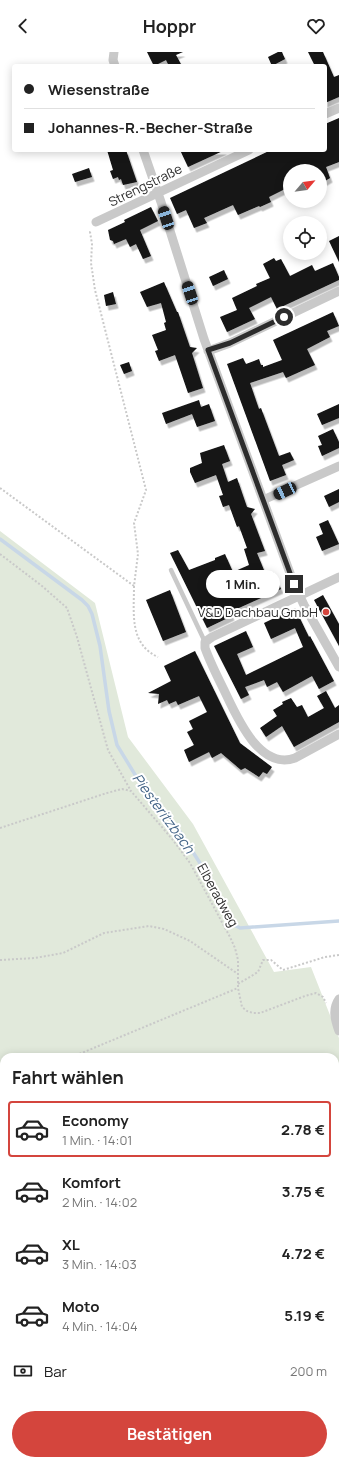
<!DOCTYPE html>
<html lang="de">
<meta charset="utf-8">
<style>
body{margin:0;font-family:Manrope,sans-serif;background:#f6f6f6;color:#222;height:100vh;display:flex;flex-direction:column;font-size:15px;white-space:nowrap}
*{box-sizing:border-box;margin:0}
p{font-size:13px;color:#767676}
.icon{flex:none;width:22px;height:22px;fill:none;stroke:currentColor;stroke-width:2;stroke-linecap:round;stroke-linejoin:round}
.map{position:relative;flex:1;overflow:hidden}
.drawer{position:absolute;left:0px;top:1001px;width:339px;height:412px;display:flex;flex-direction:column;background:#fff;border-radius:12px 12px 0 0;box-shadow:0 2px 10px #0003}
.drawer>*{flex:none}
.hud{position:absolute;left:12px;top:12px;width:315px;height:88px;border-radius:4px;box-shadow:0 2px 10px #0003;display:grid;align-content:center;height:88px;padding:0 12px;background:#fff}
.needle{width:26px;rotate:61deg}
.fabs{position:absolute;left:283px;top:112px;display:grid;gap:8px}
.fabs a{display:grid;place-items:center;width:44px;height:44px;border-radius:50%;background:#fff;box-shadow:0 2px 10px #0003;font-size:20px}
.end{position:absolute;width:18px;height:18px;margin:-9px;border:5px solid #2c2c2c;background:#fff;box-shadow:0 0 0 2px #fff}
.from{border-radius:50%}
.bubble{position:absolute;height:28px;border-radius:14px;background:#fff;box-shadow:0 2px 10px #0003;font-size:13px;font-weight:700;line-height:28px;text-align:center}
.car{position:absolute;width:12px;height:24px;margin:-12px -6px;border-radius:5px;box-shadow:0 0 3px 1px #0007;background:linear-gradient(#222 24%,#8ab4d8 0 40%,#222 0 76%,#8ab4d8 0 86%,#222 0)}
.hud b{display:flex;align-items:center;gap:14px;height:38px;font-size:15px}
.hud b+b{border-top:1px solid #e0e0e0}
.hud i{width:10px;height:10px;background:#222}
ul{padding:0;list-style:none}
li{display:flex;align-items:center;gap:12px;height:56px;margin:0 8px 6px;padding:0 4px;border:2px solid transparent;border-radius:4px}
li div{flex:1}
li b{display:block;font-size:15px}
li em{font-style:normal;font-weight:700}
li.active{border-color:#d4453d}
li>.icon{width:36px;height:36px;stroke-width:1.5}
h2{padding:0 12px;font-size:18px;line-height:48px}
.pay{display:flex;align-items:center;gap:10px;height:44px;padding:0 12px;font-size:15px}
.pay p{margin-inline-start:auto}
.primary-button{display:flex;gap:8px;margin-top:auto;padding:8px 12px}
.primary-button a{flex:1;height:46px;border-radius:24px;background:#d4453d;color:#fff;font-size:16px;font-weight:700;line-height:46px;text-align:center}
header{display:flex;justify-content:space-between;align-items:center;height:52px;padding:0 12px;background:#fff;font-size:18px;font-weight:700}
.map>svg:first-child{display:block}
</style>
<header><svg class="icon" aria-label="back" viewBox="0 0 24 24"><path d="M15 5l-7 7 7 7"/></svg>Hoppr<svg class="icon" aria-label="heart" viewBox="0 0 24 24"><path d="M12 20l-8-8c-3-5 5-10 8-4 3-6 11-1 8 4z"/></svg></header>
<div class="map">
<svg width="339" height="1413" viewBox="0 0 339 1413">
<defs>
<filter id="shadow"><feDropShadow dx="2.5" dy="4.5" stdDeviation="0" flood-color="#0004"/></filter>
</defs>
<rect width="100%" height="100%" fill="#fff"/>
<path fill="#e1e9db" d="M0 479 95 551 128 685 193 772 274 920 311 915 339 986V1314L336 1316 339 1321V1413H214L209 1409H335V1005H4V1243L0 1240Z"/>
<path fill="#c8d7e7" d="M0 1240 4 1243V1409H209L214 1413H0Z"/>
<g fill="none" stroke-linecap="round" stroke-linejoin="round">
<path stroke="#c8d7e7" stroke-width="3.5" d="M0 487 82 548 88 554 92 562 100 594 109 659 117 693 145 739 177 775 212 830 232 872 240 876 339 869"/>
</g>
<path fill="#131313" filter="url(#shadow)" d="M147 0H183L176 3 182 14H169L166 8 154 14Z
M278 0H282L285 7 272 14 268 5Z
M308 0H323L334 25 339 23V45L325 51V14H315Z
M339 66V110L326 115 330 126 320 132V119H290V129L287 130 289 135 269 145 271 150 260 155 259 154 238 163 233 153 204 166 207 171 194 176 186 158 177 162 170 146 271 98H325V72Z
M107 98H126L137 130 123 133 121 127 119 128 118 125 113 127 110 119 113 118Z
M180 98H225L188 115Z
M89 116 92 125 75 130 72 122Z
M151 155 158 169 140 178 151 204 143 207 136 192 130 195 126 187 114 192 113 189 110 188 108 178 125 170 124 168Z
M339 184V210L329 189Z
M274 206 276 209 281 207 290 224 312 213 315 219 333 211 339 225V228L277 257 271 245 249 256 255 267 227 280 220 265 237 258 232 246 257 234 256 232 270 226 263 212Z
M224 218 228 227 213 234 209 225Z
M164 230 177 260H178L190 295 197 296 192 301 203 336 188 341 175 303 159 309 155 299 158 298 152 283 166 278 164 271 166 270 161 251 147 255 140 240Z
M113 240 116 252 106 254 104 243Z
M333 260 339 274 327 279 330 285 307 297 315 313 286 326 283 320 250 331 259 357 261 356 279 404 290 400 294 408 282 413 286 423 270 429 227 312 243 306 246 312 259 307 261 313H263V315L282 308 273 288Z
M129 310 132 319 124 322 120 313Z
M199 348 201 355 209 352 215 369 197 375 192 362 166 372 162 361Z
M339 352V366L322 373 317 362Z
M333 377 339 390V396L322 404 318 394 322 393 318 384Z
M224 393 230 409 222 412 228 430 237 426 247 455 255 457 251 462 265 499 257 501 266 523 273 520 281 537 230 560 232 564 207 576 170 501 178 498 189 518 215 508V506L225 502 233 520 249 513 244 497 247 496 239 474 237 475 229 453 223 455 219 444 223 443 216 423 195 431 190 420V416L202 411 200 401Z
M339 437V450L329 455 324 444Z
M328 468 339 492 322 499 316 485 323 482 319 472Z
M170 538 186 580 163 589 146 548Z
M323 543 339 572V594L314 548Z
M295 556 309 585 310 584 334 629 319 637 312 624 283 640 277 630 267 635 264 628 245 635 249 643 241 647 214 594 246 579 253 595 237 602 246 623 303 595 295 576 271 587 264 571Z
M195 599 240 691 272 715 267 722 263 720 259 725 245 716 241 718 221 701 212 706 209 700 189 710 184 698 194 693 187 680 193 677 189 669 207 660 199 644 178 653 176 649 169 652 167 648 158 652 159 642 148 641 171 629 164 614Z
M326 639 335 656 339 653V670L294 695 282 674 266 685 260 676 277 664 273 658 283 652 282 650 291 646 297 655 302 653 308 665 324 656 317 644Z"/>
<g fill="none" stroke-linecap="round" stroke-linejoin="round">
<path stroke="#c9c9c9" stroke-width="2" stroke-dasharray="2 2" stroke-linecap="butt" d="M0 436 134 534 138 502 134 471 146 438 95 238 91 211 92 192 90 180 91 178
M0 502 42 534 67 556 77 585 108 698 131 739
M134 534C134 561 129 592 158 605
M0 776 107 741 122 737 131 739 173 788 190 811 230 885 235 896 238 908V936L242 955 247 959 253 961H260L305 944 316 941 323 945 326 951
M0 908 35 906 63 901 104 881 149 874 164 877 190 889 238 922
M238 932 258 920 263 908H271L283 918 325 905 339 903
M72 1005 238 936
M0 1040 4 1038"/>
<path stroke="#c9c9c9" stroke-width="4.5" d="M171 518 205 590"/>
<path stroke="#c9c9c9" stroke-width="9" d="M114 0 113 8 115 14
M325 62 339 56
M143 98 161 150 204 287 294 532 304 553 339 615
M96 170 249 98
M208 299 230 291 339 239
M263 448 339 414
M339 525 212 585 205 590V596C210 610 217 624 224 638 236 663 259 719 295 706L339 682
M339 947C332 957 335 968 339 979"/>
</g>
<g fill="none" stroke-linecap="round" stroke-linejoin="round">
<path stroke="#2c2c2c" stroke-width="5" d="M284 265 230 291 208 298 294 532"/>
</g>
<circle fill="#d4453d" stroke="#fff" stroke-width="1.5" cx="326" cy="560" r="4"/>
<g text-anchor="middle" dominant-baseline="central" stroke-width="4" stroke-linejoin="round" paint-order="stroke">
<g font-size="13" fill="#2c2c2c" stroke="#fff">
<text transform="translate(145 133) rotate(-26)">Strengstraße</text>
<text transform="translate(218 843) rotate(61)">Elberadweg</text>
</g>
<g font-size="13" fill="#2c2c2c" stroke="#fff" text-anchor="end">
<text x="318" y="560">V&amp;D Dachbau GmbH</text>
</g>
<g font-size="14" font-style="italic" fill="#426386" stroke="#fff">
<text transform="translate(164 761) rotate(54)">Piesteritzbach</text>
</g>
</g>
</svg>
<div class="fabs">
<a><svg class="needle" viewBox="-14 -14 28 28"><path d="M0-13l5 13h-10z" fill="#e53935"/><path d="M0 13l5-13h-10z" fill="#767676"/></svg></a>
<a><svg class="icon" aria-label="locate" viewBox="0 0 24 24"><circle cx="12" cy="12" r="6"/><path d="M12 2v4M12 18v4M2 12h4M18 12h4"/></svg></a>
</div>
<i class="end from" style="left:284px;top:265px"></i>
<i class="end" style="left:294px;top:532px"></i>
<div class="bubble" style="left:206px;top:518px;width:74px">1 Min.</div>
<i class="car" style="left:166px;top:166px;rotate:342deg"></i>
<i class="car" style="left:190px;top:241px;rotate:342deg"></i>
<i class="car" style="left:285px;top:439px;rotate:245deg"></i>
<div class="hud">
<b><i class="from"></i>Wiesenstraße</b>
<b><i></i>Johannes-R.-Becher-Straße</b>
</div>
<section class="drawer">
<h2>Fahrt wählen</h2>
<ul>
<li class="active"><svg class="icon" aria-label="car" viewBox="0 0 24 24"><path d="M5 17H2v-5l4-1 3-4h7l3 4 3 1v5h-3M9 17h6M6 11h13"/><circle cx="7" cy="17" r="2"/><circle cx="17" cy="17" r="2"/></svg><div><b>Economy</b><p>1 Min. · 14:01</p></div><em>2.78 €</em></li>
<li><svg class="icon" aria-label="car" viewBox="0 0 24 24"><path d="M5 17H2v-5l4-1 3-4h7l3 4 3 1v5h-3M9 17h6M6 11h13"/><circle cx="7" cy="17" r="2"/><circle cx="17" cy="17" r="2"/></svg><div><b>Komfort</b><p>2 Min. · 14:02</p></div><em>3.75 €</em></li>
<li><svg class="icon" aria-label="car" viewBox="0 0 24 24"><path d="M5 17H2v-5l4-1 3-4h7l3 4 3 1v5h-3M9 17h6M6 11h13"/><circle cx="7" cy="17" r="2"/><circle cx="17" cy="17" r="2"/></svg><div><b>XL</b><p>3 Min. · 14:03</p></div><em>4.72 €</em></li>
<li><svg class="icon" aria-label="car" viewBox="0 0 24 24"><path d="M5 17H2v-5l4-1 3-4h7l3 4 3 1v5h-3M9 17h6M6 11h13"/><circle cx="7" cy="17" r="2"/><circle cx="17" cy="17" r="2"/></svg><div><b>Moto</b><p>4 Min. · 14:04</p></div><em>5.19 €</em></li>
</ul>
<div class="pay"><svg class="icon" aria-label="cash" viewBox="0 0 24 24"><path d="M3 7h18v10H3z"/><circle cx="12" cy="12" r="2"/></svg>Bar<p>200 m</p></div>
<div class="primary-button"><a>Bestätigen</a></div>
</section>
</div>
